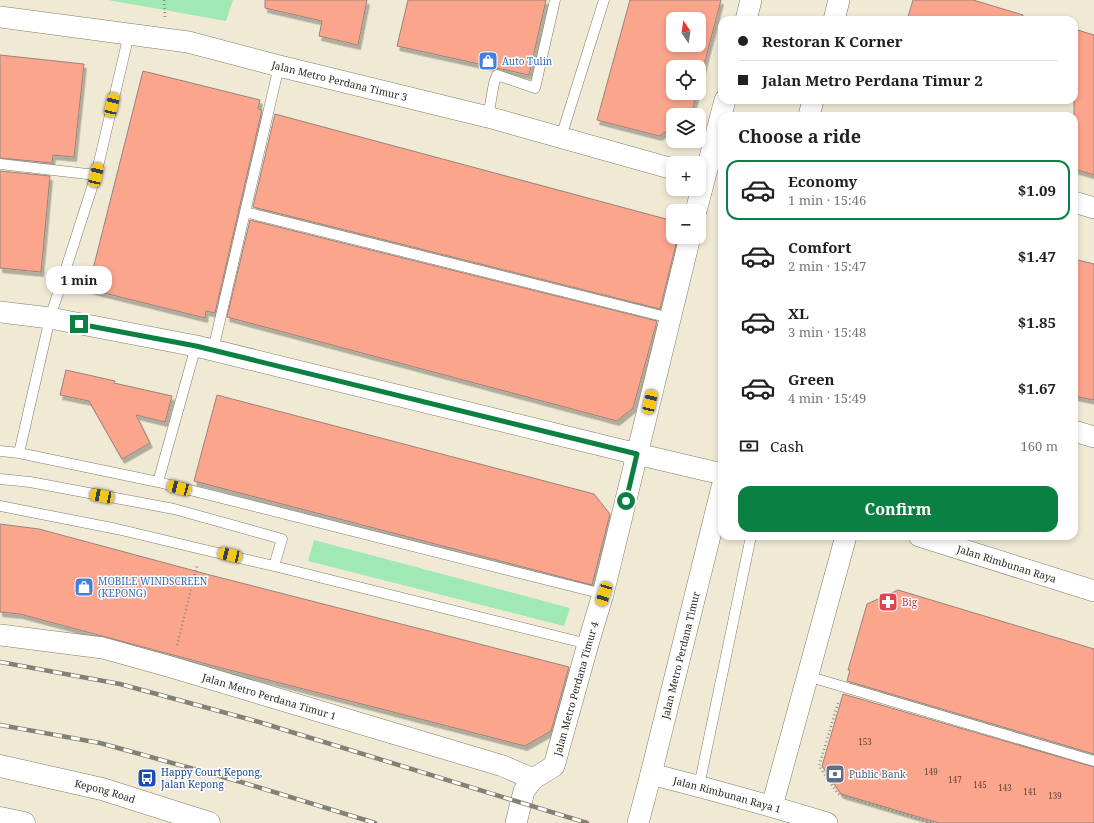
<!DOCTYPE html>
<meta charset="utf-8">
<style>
body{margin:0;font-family:"Noto Serif",serif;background:#f2f2f2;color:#202124;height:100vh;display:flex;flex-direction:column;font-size:15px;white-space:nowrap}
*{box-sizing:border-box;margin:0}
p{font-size:13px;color:#757577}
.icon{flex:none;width:22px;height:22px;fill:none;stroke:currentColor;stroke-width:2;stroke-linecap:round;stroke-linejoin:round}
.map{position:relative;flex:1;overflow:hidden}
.drawer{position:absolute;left:718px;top:112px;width:360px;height:428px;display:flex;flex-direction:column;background:#fff;border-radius:12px;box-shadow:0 2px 6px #0003}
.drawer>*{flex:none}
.top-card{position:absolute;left:718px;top:16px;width:360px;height:88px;border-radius:12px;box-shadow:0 2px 6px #0003;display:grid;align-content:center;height:88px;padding:0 20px;background:#fff}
.needle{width:26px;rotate:347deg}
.buttons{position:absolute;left:666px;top:12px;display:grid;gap:8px}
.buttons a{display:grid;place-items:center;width:40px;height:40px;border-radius:8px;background:#fff;box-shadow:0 2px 6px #0003;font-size:20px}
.end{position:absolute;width:18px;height:18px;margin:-9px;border:5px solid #0b8043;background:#fff;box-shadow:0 0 0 2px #fff}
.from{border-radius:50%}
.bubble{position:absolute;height:28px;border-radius:12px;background:#fff;box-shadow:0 2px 6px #0003;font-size:13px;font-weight:700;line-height:28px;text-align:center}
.car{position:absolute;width:12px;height:24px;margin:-12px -6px;border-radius:5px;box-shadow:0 0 3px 1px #0007;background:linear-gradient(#f5c518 24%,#345 0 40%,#f5c518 0 76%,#345 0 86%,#f5c518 0)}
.top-card b{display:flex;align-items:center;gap:14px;height:38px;font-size:15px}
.top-card b+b{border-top:1px solid #e0e0e0}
.top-card i{width:10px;height:10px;background:#202124}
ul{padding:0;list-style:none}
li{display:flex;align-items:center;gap:12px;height:60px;margin:0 8px 6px;padding:0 12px;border:2px solid transparent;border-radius:12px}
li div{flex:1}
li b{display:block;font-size:15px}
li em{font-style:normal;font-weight:700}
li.on{border-color:#0b8043}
li>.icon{width:36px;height:36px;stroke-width:1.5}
h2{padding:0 20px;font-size:18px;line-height:48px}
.pay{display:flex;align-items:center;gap:10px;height:44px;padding:0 20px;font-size:15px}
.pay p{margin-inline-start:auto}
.action{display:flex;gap:8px;margin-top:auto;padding:8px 20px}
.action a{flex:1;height:46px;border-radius:12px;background:#0b8043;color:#fff;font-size:16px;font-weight:700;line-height:46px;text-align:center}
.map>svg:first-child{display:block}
</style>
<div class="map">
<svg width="1094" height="823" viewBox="0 0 1094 823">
<defs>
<filter id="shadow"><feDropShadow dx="2.5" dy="4.5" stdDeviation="0" flood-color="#0004"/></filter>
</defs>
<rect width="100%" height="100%" fill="#f0ead5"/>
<path fill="#a0e8b4" d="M108 0H233L226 21Z
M314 540 570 608 564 626 308 561Z"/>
<path fill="#fca58d" stroke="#98827c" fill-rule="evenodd" filter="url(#shadow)" d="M265 0H367L358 45 319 36 322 21 265 8Z
M408 0H546L529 75 397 46Z
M630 0H721L699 84V67H673V93H697L691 115H673V127L659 136 597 120ZM673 19H699V45H673Z
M913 0H973L1023 15 1022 20H907Z
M1074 29 1094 35V175L1074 169Z
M0 55 84 64 74 157 53 155 52 163 0 158Z
M143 71 260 100 258 109 262 110 215 313 206 311 205 318 88 289Z
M275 114 666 219 673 233V237H675L677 240 660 309 253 207Z
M0 171 50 176 41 272 0 268Z
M250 220 657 321 633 408 617 421 227 317Z
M1074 259 1094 264V400L1074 396Z
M66 370 115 381 114 383 172 396 165 422 136 415 150 443 122 459 89 401 60 395Z
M217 395 594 494 610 514 592 585 194 481Z
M0 524 39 529 210 575 569 667 551 731 525 746 214 666 20 614 0 612Z
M898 590 1094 649V754L847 681 850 670H848L867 604Z
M843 694 1094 767V823H939L841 794 822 766Z"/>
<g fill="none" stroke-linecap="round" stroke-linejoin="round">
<g stroke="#817b68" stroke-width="11">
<path id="lane" d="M488 117 494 83 497 75 535 88 555 0
M561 137 604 0
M0 164 96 175
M245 212 670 318
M213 350 279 66
M0 451 19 453 158 482 603 594
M19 453 50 318 96 175 129 34
M0 479 30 482 174 509 282 539 274 566
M158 482 196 346
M0 506 117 529 201 549 274 566 588 644
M807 676 1094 761
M699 786 751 536"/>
</g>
<g stroke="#817b68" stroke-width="22">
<g id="street">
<path id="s1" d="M0 17 188 42 279 66 488 117 673 169"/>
<path d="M746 20 751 0"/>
<path d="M834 20 839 0"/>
<path d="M809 116 813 100"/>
<path d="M1074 202 1094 208"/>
<path d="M696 211 725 100"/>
<path d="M0 312 50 318 196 346 637 454 722 474"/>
<path d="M1074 431 1094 437"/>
<path id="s2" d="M919 536 1094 591"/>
<path id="s3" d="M0 635 103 648 171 667 503 766 533 779"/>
<path id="s4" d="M651 774C710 789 768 805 827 823"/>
<path d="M772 806 846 536"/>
<path id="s5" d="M516 823 524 791 533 779 554 766 588 644 603 594 690 237"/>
<path id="s6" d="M638 823 651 774 722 487"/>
</g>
</g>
<g stroke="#817b68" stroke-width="23">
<g id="primary">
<path id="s7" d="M0 766 102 789 209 823"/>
<path d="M0 818 24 823"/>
</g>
</g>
<path stroke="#8d897b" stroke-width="2.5" stroke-dasharray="1 3" stroke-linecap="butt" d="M164 0 165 17
M177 645 197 566
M838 703 819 766 838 794 933 823"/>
<use href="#lane" stroke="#fff" stroke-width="10"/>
<use href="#street" stroke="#fff" stroke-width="21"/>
<use href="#primary" stroke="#fff" stroke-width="22"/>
<g stroke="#848072" stroke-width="4.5">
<path id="rail" d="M0 662 120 684 259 722 587 823
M0 725 100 743 241 782 375 823"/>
</g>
<use href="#rail" stroke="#fff" stroke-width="3" stroke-dasharray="9" stroke-linecap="butt"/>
</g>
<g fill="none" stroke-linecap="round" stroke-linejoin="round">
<path stroke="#0b8043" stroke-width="5" d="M79 324 196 346 637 454 626 501"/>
</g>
<defs>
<g id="shop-square" transform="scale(1)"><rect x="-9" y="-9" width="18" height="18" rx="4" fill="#3f7fe0" stroke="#fff"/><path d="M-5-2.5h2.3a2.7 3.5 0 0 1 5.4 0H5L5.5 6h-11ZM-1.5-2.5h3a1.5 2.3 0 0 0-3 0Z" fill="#fff"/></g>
<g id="pharmacy-square" transform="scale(1)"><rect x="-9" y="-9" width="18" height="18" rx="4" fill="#e0444e" stroke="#fff"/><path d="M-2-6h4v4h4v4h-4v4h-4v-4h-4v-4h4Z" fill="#fff"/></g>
<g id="bank-square" transform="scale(1)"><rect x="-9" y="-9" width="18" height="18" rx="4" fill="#5c6f8a" stroke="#fff"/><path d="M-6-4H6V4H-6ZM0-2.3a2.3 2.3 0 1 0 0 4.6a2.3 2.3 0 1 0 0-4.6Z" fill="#fff"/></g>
<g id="bus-square" transform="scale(1)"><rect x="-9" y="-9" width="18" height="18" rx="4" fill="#1a4fb4" stroke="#fff"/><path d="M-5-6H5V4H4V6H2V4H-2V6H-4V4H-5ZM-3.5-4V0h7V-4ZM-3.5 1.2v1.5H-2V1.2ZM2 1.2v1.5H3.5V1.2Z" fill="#fff"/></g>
</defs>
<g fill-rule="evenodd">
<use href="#shop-square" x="488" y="61"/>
<use href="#shop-square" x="84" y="587"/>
<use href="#pharmacy-square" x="888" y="602"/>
<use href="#bank-square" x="835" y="774"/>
<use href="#bus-square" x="147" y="778"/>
</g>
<g text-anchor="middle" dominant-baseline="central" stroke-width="3" stroke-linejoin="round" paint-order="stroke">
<g font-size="8" fill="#5e463a">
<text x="865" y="741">153</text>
<text x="931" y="771">149</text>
<text x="955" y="779">147</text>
<text x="980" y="784">145</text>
<text x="1005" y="787">143</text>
<text x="1030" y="791">141</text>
<text x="1055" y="795">139</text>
</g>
<g font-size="10" fill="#366cbe" stroke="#fff" text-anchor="start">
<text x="502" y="61">Auto Tulin</text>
<text x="98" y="581">MOBILE WINDSCREEN<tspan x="98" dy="12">(KEPONG)</tspan></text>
</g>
<g font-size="10" fill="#29271f" stroke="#fff">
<text stroke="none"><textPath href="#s1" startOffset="346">Jalan Metro Perdana Timur 3</textPath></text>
<text stroke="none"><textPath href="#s2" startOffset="92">Jalan Rimbunan Raya</textPath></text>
<text stroke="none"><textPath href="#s6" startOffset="173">Jalan Metro Perdana Timur</textPath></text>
<text stroke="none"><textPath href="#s5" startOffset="153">Jalan Metro Perdana Timur 4</textPath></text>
<text stroke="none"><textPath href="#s3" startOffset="277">Jalan Metro Perdana Timur 1</textPath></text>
<text stroke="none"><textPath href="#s7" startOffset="108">Kepong Road</textPath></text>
<text stroke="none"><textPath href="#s4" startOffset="79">Jalan Rimbunan Raya 1</textPath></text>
</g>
<g font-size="10" fill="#be3a42" stroke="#fff" text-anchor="start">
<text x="902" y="602">Big</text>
</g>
<g font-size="10" fill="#164399" stroke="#fff" text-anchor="start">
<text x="161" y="772">Happy Court Kepong,<tspan x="161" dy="12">Jalan Kepong</tspan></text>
</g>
<g font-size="10" fill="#4e5e75" stroke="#fff" text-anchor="start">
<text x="849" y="774">Public Bank</text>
</g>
</g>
</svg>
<div class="buttons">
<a><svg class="needle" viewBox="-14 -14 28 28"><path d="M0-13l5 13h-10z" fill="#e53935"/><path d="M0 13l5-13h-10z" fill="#757577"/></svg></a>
<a><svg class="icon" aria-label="locate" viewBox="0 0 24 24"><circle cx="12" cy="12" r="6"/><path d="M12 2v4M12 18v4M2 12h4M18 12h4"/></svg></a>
<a><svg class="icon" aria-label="layers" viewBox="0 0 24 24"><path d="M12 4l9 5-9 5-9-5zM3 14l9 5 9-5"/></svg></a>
<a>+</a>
<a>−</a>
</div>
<i class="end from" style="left:626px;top:501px"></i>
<i class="end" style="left:79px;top:324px"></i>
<div class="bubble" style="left:46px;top:266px;width:66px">1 min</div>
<i class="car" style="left:112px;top:105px;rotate:13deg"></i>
<i class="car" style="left:96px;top:175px;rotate:13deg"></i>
<i class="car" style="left:650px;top:402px;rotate:13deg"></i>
<i class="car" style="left:179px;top:488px;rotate:285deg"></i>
<i class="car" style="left:102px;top:496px;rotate:281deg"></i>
<i class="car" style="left:230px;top:555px;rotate:283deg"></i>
<i class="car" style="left:604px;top:594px;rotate:197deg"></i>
<div class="top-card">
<b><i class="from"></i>Restoran K Corner</b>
<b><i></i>Jalan Metro Perdana Timur 2</b>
</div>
<section class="drawer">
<h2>Choose a ride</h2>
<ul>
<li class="on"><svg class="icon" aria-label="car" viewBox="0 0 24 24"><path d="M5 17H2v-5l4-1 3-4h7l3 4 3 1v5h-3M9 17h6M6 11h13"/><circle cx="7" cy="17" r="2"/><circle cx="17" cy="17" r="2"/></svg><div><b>Economy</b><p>1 min · 15:46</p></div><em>$1.09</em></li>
<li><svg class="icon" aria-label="car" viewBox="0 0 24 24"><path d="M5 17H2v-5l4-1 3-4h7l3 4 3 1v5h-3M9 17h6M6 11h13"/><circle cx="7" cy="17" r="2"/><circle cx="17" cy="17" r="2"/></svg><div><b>Comfort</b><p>2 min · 15:47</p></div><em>$1.47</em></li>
<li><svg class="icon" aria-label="car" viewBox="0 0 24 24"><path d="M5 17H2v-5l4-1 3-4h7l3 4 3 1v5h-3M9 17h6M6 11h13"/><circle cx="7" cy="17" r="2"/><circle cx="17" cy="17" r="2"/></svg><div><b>XL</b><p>3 min · 15:48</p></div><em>$1.85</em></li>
<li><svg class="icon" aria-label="car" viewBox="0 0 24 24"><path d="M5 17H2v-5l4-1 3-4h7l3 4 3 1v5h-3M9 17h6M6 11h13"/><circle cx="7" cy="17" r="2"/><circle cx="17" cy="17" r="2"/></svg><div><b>Green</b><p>4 min · 15:49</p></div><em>$1.67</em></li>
</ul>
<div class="pay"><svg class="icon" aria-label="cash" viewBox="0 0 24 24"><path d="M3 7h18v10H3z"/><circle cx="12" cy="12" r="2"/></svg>Cash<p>160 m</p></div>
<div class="action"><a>Confirm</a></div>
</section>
</div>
